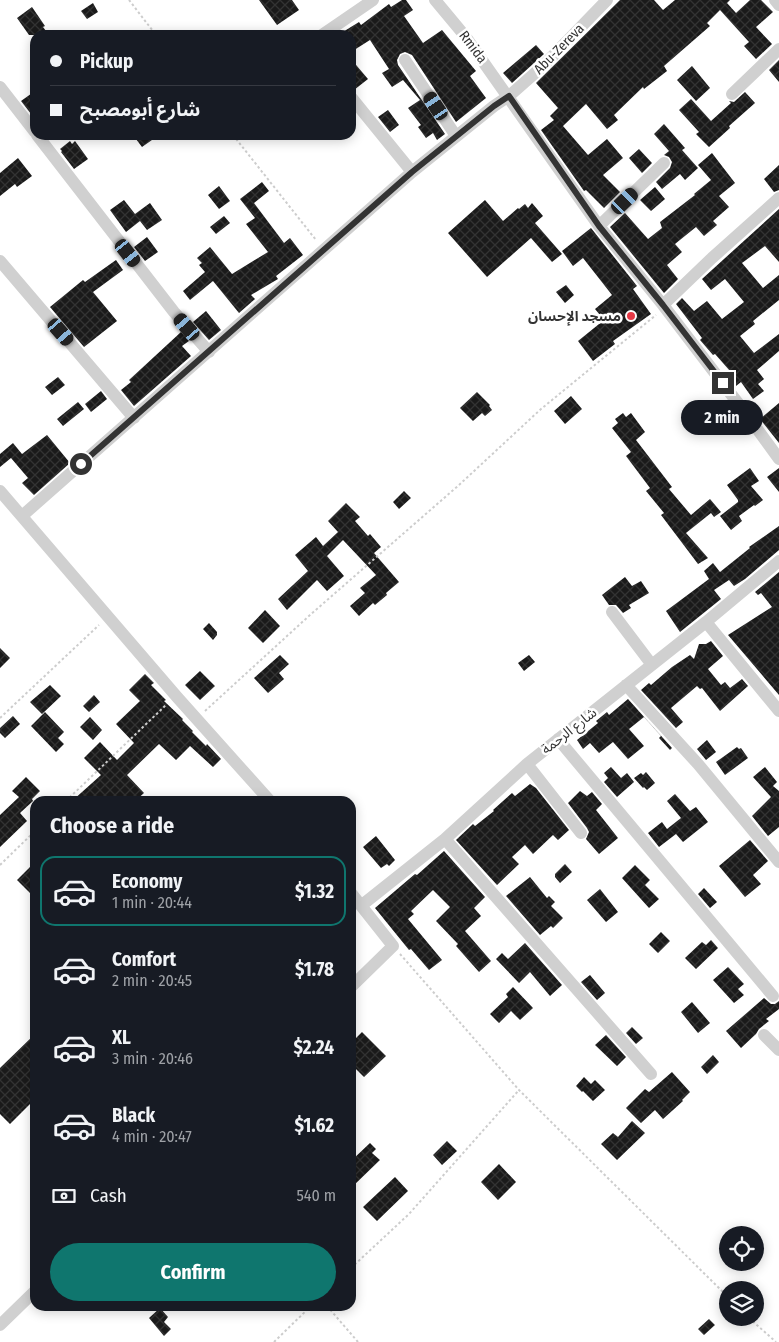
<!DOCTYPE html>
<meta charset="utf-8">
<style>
body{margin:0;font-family:"Fira Sans Condensed","Noto Sans Arabic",sans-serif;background:#20242c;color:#f1f3f6;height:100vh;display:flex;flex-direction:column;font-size:19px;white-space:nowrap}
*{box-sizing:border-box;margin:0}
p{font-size:16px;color:#9ea1a6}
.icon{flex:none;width:28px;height:28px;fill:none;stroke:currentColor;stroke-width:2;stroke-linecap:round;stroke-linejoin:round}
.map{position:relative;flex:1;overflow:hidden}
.side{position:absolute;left:30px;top:796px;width:326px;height:515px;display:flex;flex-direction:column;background:#171b24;border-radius:15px;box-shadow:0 2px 12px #0003}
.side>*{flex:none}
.top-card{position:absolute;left:30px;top:30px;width:326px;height:110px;border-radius:15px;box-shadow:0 2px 12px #0003;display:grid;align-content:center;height:110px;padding:0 20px;background:#171b24}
.buttons{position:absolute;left:719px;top:1226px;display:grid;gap:10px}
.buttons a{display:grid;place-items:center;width:45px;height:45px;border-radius:50%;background:#171b24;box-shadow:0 2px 12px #0003;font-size:25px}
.end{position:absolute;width:22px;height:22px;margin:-11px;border:6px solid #333;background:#fff;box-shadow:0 0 0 2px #fff}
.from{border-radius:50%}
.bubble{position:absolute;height:35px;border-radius:18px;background:#171b24;box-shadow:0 2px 12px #0003;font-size:16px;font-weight:700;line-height:35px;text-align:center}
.car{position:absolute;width:15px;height:30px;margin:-15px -8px;border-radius:6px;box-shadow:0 0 4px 1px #0007;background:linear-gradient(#222 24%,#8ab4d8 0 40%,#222 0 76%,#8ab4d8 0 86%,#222 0)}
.top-card b{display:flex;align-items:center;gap:18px;height:48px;font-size:19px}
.top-card b+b{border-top:1px solid #363941}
.top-card i{width:12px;height:12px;background:#f1f3f6}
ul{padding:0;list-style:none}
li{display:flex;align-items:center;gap:15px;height:70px;margin:0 10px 8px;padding:0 10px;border:2px solid transparent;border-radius:15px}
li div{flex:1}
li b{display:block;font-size:19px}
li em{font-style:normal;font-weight:700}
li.on{border-color:#0f766e}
li>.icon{width:45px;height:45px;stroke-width:1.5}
h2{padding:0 20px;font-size:22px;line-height:60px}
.pay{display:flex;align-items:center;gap:12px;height:55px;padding:0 20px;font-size:19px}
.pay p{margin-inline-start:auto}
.action{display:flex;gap:10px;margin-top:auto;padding:10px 20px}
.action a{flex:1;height:58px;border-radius:30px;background:#0f766e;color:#fff;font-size:20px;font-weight:700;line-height:58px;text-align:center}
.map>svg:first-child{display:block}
</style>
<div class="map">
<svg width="779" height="1342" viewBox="0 0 779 1342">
<defs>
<pattern id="building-cross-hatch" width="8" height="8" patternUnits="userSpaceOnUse" patternTransform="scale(1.25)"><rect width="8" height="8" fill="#1a1a1a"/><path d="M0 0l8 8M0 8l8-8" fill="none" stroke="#333"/></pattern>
</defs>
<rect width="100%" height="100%" fill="#fff"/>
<path fill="url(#building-cross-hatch)" d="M259 0H292L299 10 277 25Z
M402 0H406L413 10 404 16 423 43 442 30 476 71 470 76 486 98 456 122 412 55 405 52 400 54 397 60 398 65 445 134 437 140 433 133 426 138 418 127 421 125 408 108 420 100 403 80 392 87 382 73 389 69 370 40 351 52V35H338L359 22 361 25 389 4 391 7Z
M620 0H654L663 10 675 0H730L727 3 736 13 750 0H761L773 12 756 27 772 44 756 59 744 46 749 42 720 10 707 23 710 26 664 66 667 71 644 89 643 87 614 115 618 120 607 129 586 104 563 126 588 155 607 139 623 158 603 175 620 192 604 208 586 190 584 191 541 130 554 120 550 116 558 108 536 83Z
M93 3 98 12 87 19 81 11Z
M32 7 45 26 43 27 49 35H29L17 18Z
M536 45 544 54 512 83 503 73Z
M351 59 368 79 354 90 351 89Z
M779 60V82L769 70Z
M692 66 710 88 696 101 677 80Z
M35 91V119L21 101Z
M745 92 755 103 729 126 730 128 709 147 696 134 699 132 679 110 691 99 711 121 731 103 729 101 734 102Z
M388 110 399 125 390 132 378 117Z
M664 124 685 148 682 150 698 168 685 180 680 174 662 189 656 182 670 168 672 162 669 157 664 155 669 151 654 134Z
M133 135H159L142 147Z
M70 141 72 144 75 141 88 159 74 169 61 152 62 151 60 149Z
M639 149 652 163 642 173 629 158Z
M712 153 735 183 719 196 729 207 713 221 717 225 704 236 696 227 675 244 682 252 667 265 678 279 664 293 610 227 625 213 648 239 662 228 660 222 695 195 694 194 711 180 698 165Z
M18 158 32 176 17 187 15 184 0 196V173Z
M779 165V190L774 192 764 179Z
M262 182 269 191 254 203 284 243 290 238 303 255 276 276 278 279 251 295 255 299 239 313 213 281 190 300 183 291 205 272 199 265 202 263 197 258 210 247 232 274 268 252 246 224 255 218 240 199Z
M219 186 230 201 219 209 208 195Z
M655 187 665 199 651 211 640 200Z
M124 200 135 214 150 203 162 220 147 230 140 221 126 232 110 210Z
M485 200 503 221 518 208 519 209 525 204 528 208 532 203 543 216 535 223 562 254 552 262 531 238 487 277 448 233Z
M779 209V262L765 246 742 263 763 288 779 275V300L753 321 755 324 740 336 754 353 779 334V351L757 370 764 379 758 384 764 391 753 399 741 382 736 386 726 374 730 371 715 354 713 355 700 340 702 338 676 304 682 298 694 311 707 301 722 319 744 302 725 279 711 290 702 279Z
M224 216 230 223 216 234 210 227Z
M591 228 637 286 633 289 651 314 613 341 615 344 593 361 578 341 604 320 595 309 612 295 583 258 573 266 562 251Z
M147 237 158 252 145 261 134 247Z
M116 260 123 270 93 292 117 321 84 347 50 307 83 280 85 282Z
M566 285 574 295 565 303 556 292Z
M206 311 221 330 209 340 193 322Z
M181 332 189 341 182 346 191 356 134 406 121 390 131 382 129 380Z
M58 377 65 385 52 395 45 387Z
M101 391 107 399 91 412 85 404Z
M477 392 490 405 489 406 492 410 485 416 482 413 473 421 460 408Z
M571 396 582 409 565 424 554 411Z
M78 402 84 409 63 426 57 419Z
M779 403V443L760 419Z
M623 413 626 417 631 413 645 432 636 440 672 487 669 489 691 515 710 499 721 512 714 517 711 513 686 533 708 558 698 564 661 515 664 513 646 491 650 488 626 456 631 452 612 428 618 423 615 419Z
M47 435 70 463 34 495 22 483 28 478 11 458 0 467V454L13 443 22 454Z
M750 468 759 481 751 486 763 500 755 506 754 505 739 516 742 521 731 530 720 516 738 502V500L727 485Z
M779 468V492L767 477Z
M404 491 411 498 399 509 393 502Z
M346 503 360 517 355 521 368 536 370 534 381 547 374 553 399 582 386 593 387 595 375 605 373 603 359 616 350 606 365 593 360 588 376 575 343 540 327 556 344 576 327 591 317 580 287 610 278 599 308 571 295 555 316 537 323 546 338 532 328 521Z
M779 526V550L745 579 734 586 729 580 714 590 721 599 680 632 666 611 709 579 704 571 713 563 720 572 750 548 749 547Z
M779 572V695L728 635 772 607 761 593 758 595 755 592Z
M625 577 632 586 641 581 649 593 629 605 631 608 623 613 616 605H609L602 595Z
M265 610 280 626 263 643 248 628Z
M209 623 217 632V635L213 640 203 629Z
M711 641 723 656 708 669 721 685 725 682 730 688 742 679 748 686 720 711 702 688 700 689 697 686 671 708 683 722 676 728 641 690 649 683 651 685 672 667 690 655 694 659 699 644H706Z
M0 648 10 658 0 668Z
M280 655 289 664 279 673 284 679 268 693 254 678Z
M529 655 535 662 524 671 518 663Z
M200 671 215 686 200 700 185 685Z
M145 674 154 683 151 685 166 700 164 701 183 719 182 720 193 731 192 732 206 746 207 744 221 759 213 767 190 746 176 760 159 744 127 775 144 793 135 801H72L101 775 84 758 100 742 117 760 134 743 116 724 140 701 129 690Z
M50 685 61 696 42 714 30 702Z
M94 695 100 702 89 712 83 706Z
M628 699 672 748 670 750 659 738 661 736 644 717 629 729 644 746 628 759 613 742 599 753 590 743 583 749 577 740 598 723 596 721 607 712 609 715Z
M45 712 64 732 58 738 64 744 56 752 31 726Z
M13 716 20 724 5 738 0 733V728Z
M90 717 102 730 93 740 80 727Z
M707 740 716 752 706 760 697 749Z
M737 747 739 749 741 748 748 758 725 775 716 762Z
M611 767 621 778 627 773 634 782 617 797 604 782 608 778 604 773Z
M765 767 777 782 773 786 779 791V827L768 836 752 816 771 797 753 777Z
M646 772 655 783 647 790 644 787 643 788 634 778 641 773 643 775Z
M26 777 40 791 32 799 33 801 20 813 27 821 0 847V815L19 797 12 791Z
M530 784 536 788 569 830 558 840 553 835 533 854 525 845 512 857 519 864 497 885 456 840 473 824 475 826 494 811 493 810 512 793 515 796Z
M580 791 587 796 592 792 602 804 596 810 618 838 599 854 586 839 589 832 587 828 568 803Z
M675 794 690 811 696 807 708 822 683 842 676 834 659 847 648 833 662 822 667 829 681 818 667 801Z
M376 836 395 860 389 866 387 864 381 868 363 847Z
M750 840 768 861 753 875 761 884 745 897 719 866Z
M444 851 485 897 474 908 481 916 465 931 491 961 479 972 456 946 458 944 436 921 450 907 433 890 411 911 414 914 408 919 442 960 429 970 411 949 409 950 375 908 415 874 417 875Z
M565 864 572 872 560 883 555 877V874Z
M635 865 650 880 645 885 659 899 649 908 622 878Z
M30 867 35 872V898L17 880Z
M530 877 547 898 549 896 555 902 551 906 563 918 553 928 551 926 540 935 506 896Z
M704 888 717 902 710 908 698 894Z
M600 889 618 912 606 922 587 900Z
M661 932 670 941 658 953 649 944Z
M711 940 718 948 696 969 685 958 702 942 706 945Z
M525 943 562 985 550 996 530 972 519 983 496 959 502 953 508 959Z
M728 967 744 984 738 989 744 995 734 1003 713 980Z
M590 975 605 993 597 1000 581 982Z
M513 987 533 1008 520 1020 511 1011 499 1023 490 1014 508 997 506 994Z
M764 998 771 1004H775L779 1001V1009L766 1019 769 1021 759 1029 756 1034 741 1048 726 1031Z
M692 1002 710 1023 698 1033 681 1012Z
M632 1027 643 1038 636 1044 626 1033Z
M362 1032 386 1056 364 1077 351 1064V1049L356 1044 353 1041Z
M35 1034V1099L10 1124 0 1114V1068Z
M606 1035 626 1057 617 1066 595 1045Z
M713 1055 719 1062 707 1074 701 1067Z
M672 1072 690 1092 682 1100 683 1101 663 1119 655 1110 641 1123 626 1108 645 1089 649 1092Z
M584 1077 591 1084 595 1080 605 1090 593 1101 583 1091 582 1092 576 1086Z
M632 1121 645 1133 617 1160 601 1144 613 1133 618 1137Z
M447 1141 457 1151 442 1165 433 1155Z
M370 1143 376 1149 372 1153 380 1160 351 1188V1161Z
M499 1164 516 1182 498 1200 481 1182Z
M395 1177 408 1191 377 1221 363 1207Z
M160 1308 168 1317 164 1322 171 1329 164 1336 149 1318Z
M709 1319 715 1325 704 1335 698 1329Z"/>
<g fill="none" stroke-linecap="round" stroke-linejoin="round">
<path stroke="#cdcdcd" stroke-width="2" stroke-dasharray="2.5 2.5" stroke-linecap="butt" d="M129 0 156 35
M233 135 316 240
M205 711 310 615 459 485 541 409 656 315
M0 718 99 625
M66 801 167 704
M0 865 35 831
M400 954 519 1090 728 1297
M351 1268 409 1214 519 1090
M327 1306 358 1342
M749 1318 776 1342
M274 1342 311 1306"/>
<path stroke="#d0d0d0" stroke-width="12" d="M435 0 465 36 599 226 663 305 747 415 779 459
M775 0 779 5
M322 35 373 0
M405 60 456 136
M0 87 35 132
M732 94 779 49
M351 97 412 172
M37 135 174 312 209 352
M599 226 664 163
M0 261 134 418
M663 305 712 258 779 198
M0 491 177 697 270 801
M22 516 412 172 494 106 509 96 543 66 607 0
M612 612 652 665
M706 622 779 711
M626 685 698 764 779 862
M558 739 773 996
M527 764 581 833
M445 839 651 1074
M351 893 393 946 351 987
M362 905 445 839 527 764 706 622 779 561
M764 1035 779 1050
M0 1325 35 1291"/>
</g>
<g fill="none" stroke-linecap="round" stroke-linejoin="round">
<path stroke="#333" stroke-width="6" d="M81 464 412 172 494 106 509 96 599 226 663 305 723 383"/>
</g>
<circle fill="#e63946" stroke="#fff" stroke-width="2" cx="631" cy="316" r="5"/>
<g text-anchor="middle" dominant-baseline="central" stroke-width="5" stroke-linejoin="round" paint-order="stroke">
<g font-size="14" fill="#333" stroke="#fff">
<text transform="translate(473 47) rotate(53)">Rmida</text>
<text transform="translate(559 49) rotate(-45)">Abu-Zereva</text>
<text transform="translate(569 731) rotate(-38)">شارع الرحمة</text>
</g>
<g font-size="14" font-weight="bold" fill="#333" stroke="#fff" text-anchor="end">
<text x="621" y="316">مسجد الإحسان</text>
</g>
</g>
</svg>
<div class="buttons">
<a><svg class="icon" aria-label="locate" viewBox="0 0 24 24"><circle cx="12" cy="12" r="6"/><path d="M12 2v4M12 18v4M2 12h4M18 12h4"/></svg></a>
<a><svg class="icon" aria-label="layers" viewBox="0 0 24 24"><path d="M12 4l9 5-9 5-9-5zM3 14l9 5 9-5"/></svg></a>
</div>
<i class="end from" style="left:81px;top:464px"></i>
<i class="end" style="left:723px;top:383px"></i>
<div class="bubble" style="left:681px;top:400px;width:82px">2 min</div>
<i class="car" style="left:436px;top:106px;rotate:326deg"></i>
<i class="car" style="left:625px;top:201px;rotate:46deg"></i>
<i class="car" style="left:128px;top:253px;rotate:142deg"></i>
<i class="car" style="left:187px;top:327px;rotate:319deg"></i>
<i class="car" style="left:61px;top:332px;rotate:139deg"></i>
<div class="top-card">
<b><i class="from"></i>Pickup</b>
<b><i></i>شارع أبومصبح</b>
</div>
<section class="side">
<h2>Choose a ride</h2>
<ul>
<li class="on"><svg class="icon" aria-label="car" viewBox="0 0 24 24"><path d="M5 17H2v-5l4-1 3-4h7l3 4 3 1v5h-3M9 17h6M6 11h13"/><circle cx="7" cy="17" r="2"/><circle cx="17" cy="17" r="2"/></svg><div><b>Economy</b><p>1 min · 20:44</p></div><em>$1.32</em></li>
<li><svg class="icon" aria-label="car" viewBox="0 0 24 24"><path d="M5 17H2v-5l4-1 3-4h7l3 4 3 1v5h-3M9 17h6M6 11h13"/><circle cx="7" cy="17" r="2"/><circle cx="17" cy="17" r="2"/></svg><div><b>Comfort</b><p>2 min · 20:45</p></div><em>$1.78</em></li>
<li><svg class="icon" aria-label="car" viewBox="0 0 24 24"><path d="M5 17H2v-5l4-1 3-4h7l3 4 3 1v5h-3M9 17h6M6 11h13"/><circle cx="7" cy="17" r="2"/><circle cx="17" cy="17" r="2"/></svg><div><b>XL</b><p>3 min · 20:46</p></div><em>$2.24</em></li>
<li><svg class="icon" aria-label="car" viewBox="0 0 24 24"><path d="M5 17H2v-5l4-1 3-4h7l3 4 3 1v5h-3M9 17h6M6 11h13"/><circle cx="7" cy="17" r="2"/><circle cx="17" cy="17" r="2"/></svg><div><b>Black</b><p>4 min · 20:47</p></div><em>$1.62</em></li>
</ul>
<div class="pay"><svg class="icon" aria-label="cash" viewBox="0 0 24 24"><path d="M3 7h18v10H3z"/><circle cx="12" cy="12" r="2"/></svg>Cash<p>540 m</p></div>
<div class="action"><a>Confirm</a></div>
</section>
</div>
